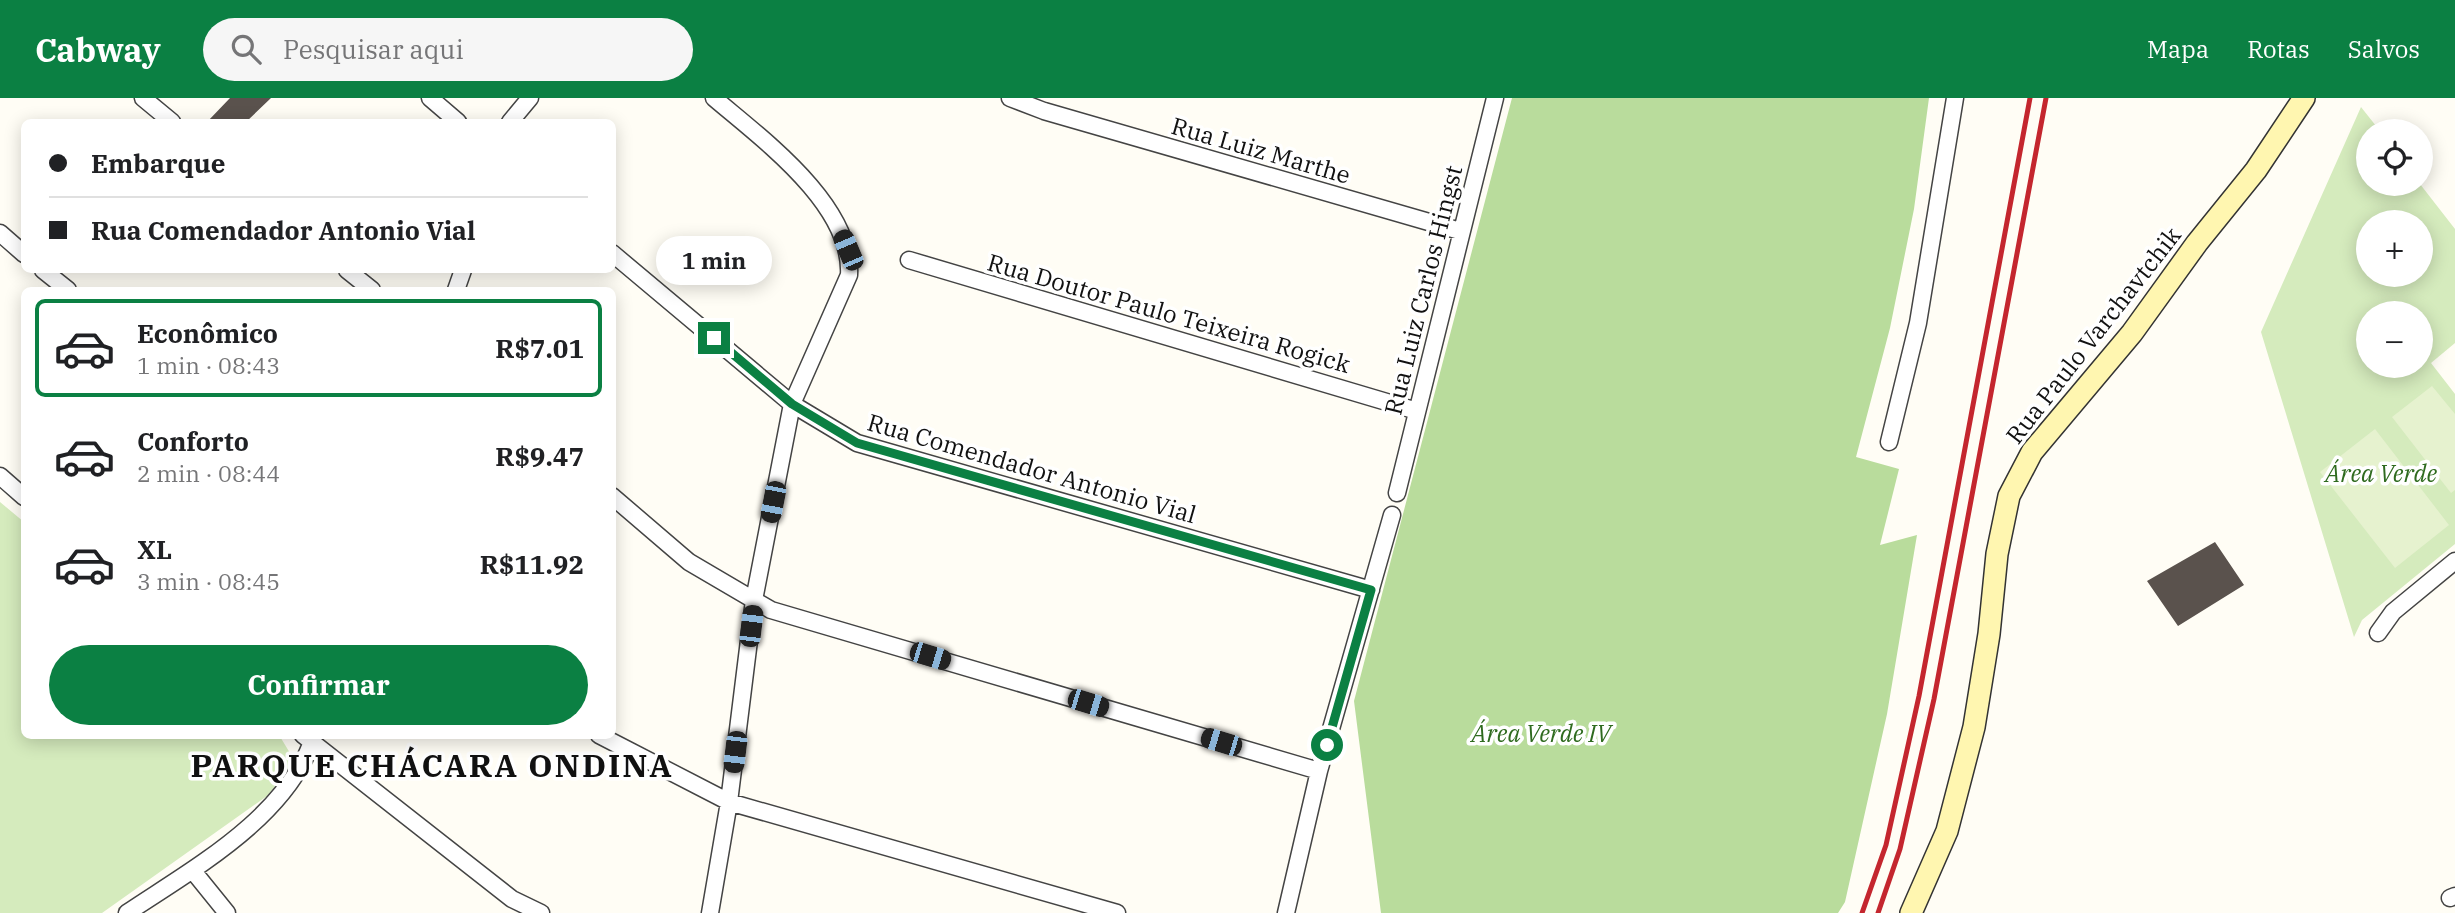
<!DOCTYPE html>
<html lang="pt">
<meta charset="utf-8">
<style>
body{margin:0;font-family:"IBM Plex Serif",serif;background:#f6f6f6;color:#202124;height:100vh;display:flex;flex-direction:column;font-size:26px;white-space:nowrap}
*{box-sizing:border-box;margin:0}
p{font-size:23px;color:#757577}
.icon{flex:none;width:38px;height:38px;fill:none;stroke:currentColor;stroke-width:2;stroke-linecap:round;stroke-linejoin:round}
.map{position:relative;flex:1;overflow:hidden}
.panel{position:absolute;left:21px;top:189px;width:595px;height:452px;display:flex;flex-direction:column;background:#fff;border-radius:10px;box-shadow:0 4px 18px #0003}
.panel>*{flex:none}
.hud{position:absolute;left:21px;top:21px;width:595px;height:154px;border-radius:10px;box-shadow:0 4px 18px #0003;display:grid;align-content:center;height:154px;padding:0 28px;background:#fff}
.tools{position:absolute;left:2356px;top:21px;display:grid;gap:14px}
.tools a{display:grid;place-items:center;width:77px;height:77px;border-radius:50%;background:#fff;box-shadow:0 4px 18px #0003;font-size:35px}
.end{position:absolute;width:32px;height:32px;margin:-16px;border:9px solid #0b8043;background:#fff;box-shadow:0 0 0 4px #fff}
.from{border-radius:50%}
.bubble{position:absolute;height:49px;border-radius:24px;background:#fff;box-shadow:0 4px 18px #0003;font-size:23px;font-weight:800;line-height:49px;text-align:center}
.car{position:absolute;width:21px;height:42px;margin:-21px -10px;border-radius:9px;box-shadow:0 0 5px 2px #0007;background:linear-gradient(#222 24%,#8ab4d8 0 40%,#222 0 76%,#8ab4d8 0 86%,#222 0)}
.hud b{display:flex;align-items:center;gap:24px;height:66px;font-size:26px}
.hud b+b{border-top:2px solid #e0e0e0}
.hud i{width:18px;height:18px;background:#202124}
ul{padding:12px 0 0;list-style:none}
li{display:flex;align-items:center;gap:21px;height:98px;margin:0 14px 10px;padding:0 14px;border:4px solid transparent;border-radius:10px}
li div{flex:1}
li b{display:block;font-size:26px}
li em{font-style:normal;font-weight:800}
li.selected{border-color:#0b8043}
li>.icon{width:63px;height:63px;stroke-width:1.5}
.button{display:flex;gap:14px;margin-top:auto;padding:14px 28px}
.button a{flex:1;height:80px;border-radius:42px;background:#0b8043;color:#fff;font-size:28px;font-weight:800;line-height:80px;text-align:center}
header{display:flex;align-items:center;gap:42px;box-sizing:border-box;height:98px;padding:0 35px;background:#0b8043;color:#fff}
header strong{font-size:33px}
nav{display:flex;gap:38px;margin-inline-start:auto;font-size:24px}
.search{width:490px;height:63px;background:#f6f6f6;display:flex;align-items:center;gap:18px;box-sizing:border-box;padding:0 24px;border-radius:38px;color:#757577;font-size:26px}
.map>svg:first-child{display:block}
</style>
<header>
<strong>Cabway</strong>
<div class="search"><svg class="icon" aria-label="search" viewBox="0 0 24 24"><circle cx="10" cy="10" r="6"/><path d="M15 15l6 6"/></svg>Pesquisar aqui</div>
<nav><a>Mapa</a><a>Rotas</a><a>Salvos</a></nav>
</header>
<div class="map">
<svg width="2455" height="815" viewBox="0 0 2455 815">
<rect width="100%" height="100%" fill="#fffdf5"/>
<path fill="#d5ebbd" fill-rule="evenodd" d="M2361 9 2380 33H2368V86H2420L2455 131V245L2431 265 2455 296V446L2362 522 2354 539 2261 234ZM2368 124H2420V177H2368ZM2368 215H2420V268H2368Z
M0 404 24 424V637H279L290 655 289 671 267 698 102 815H0Z"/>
<path fill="#b9dc9c" d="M1512 0H1929L1914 111 1890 230 1856 359 1899 371 1880 447 1917 437 1887 616 1845 804 1838 815H1381L1354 603Z"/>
<path fill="#e6f2cf" d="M2432 288 2455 316V392L2451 395 2392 319Z
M2375 331 2449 427 2395 470 2320 374Z"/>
<path fill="#5a524d" d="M230 0H271L246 24H207Z
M2215 444 2244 487 2178 528 2147 483Z"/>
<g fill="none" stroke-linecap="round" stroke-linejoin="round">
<g stroke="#444" stroke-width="19">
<path id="street" d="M143 0 172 24
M430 0 458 24
M1010 0 1044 13 1460 133
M510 24 530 0
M0 135 24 156
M612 155 792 306 857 345 1371 492
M909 162 1417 313
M43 172 68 192
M347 172 372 192
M456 192 463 172
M1889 344 1918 225 1955 0
M0 378 24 399
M1397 395 1495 0
M612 398 689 464 771 512 1319 673
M2378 535 2393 514 2455 463
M303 637 512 801 541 815
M599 637 729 704 1117 815
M193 773 227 815
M2450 800 2455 798
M127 815C194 770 288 719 314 638
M710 815 729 704 754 502 792 306 849 177C853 107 762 41 714 0
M1286 815 1319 673 1392 417"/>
</g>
<g stroke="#333" stroke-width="24">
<path id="secondary" d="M1911 815 1947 733 1974 629 1989 536 1997 456 2009 398 2032 354 2132 235 2197 145 2256 72 2304 0"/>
</g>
<use href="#street" stroke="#fff" stroke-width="16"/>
<use href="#secondary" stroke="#fff6b0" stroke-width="21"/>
<path stroke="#c4262e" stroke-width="5" d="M1862 815 1886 747 1919 598 2030 0
M1878 815 1900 751 1934 601 2046 0"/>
</g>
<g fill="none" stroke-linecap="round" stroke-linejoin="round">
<path stroke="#0b8043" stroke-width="9" d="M714 240 792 306 857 345 1371 492 1327 647"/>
</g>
<g text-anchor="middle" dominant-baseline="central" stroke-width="7" stroke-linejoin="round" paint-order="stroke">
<g font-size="24" fill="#111" stroke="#fff">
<text transform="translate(1261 52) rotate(16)">Rua Luiz Marthe</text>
<text transform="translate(1423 192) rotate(-76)">Rua Luiz Carlos Hingst</text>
<text transform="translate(1169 215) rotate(16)">Rua Doutor Paulo Teixeira Rogick</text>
<text transform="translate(2093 237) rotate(-52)">Rua Paulo Varchavtchik</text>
<text transform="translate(1032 370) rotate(16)">Rua Comendador Antonio Vial</text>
</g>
<g font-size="24" font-style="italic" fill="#2f6b1f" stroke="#fff">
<text x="2381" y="375">Área Verde</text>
<text x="1541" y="635">Área Verde IV</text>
</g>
<g font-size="32" font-weight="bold" letter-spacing="2" fill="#111" stroke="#fff">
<text x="432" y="667">PARQUE CHÁCARA ONDINA</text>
</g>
</g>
</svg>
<div class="tools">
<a><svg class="icon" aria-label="locate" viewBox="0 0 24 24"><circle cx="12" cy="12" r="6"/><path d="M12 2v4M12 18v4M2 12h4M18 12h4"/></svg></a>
<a>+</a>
<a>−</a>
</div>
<i class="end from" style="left:1327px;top:647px"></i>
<i class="end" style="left:714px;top:240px"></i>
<div class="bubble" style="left:656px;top:138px;width:116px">1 min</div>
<i class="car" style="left:848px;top:152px;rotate:337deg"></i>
<i class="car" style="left:773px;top:404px;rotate:191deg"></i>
<i class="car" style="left:751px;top:528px;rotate:7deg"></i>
<i class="car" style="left:930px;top:558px;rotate:107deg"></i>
<i class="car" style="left:1088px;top:605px;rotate:107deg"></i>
<i class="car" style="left:1221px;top:644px;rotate:287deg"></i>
<i class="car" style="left:735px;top:654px;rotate:187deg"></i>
<div class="hud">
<b><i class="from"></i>Embarque</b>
<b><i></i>Rua Comendador Antonio Vial</b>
</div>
<section class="panel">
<ul>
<li class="selected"><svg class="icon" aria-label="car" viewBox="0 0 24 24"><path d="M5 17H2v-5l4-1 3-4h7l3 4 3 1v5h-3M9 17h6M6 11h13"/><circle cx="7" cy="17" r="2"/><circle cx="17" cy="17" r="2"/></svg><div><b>Econômico</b><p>1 min · 08:43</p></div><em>R$7.01</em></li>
<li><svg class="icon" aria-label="car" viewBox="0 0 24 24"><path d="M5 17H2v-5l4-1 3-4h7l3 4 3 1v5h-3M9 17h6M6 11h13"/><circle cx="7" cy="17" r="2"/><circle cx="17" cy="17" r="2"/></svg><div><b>Conforto</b><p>2 min · 08:44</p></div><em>R$9.47</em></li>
<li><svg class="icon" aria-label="car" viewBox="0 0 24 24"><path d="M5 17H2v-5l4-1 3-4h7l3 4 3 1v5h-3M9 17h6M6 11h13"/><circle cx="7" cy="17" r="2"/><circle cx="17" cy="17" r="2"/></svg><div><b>XL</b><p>3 min · 08:45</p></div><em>R$11.92</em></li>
</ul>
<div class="button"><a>Confirmar</a></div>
</section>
</div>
